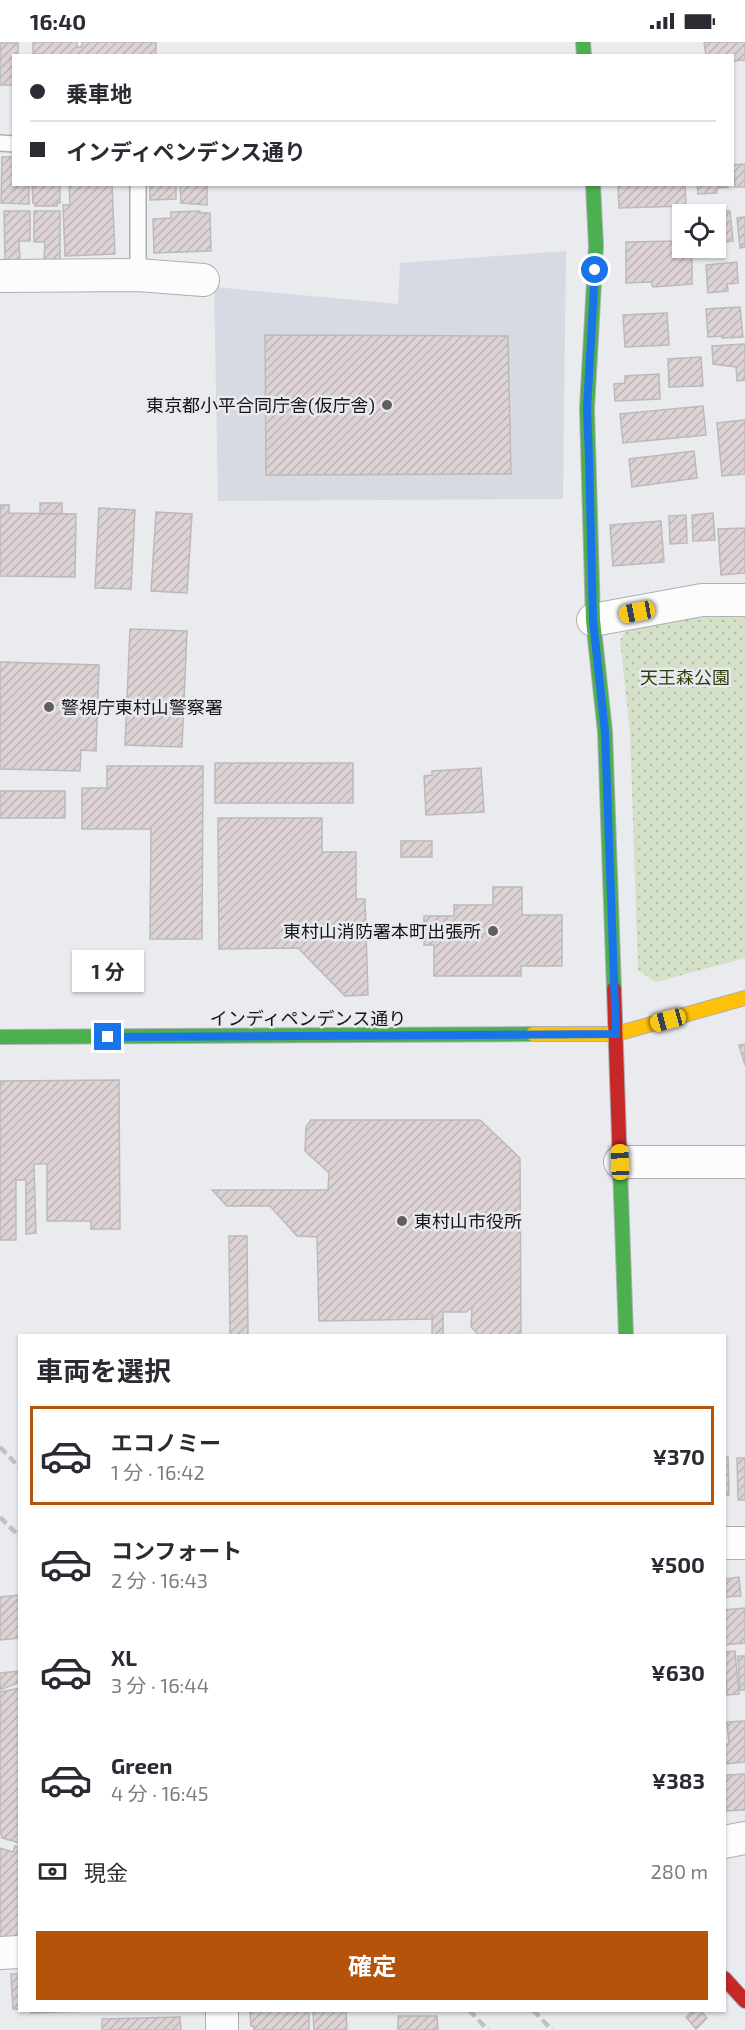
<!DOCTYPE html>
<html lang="ja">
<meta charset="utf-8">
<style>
body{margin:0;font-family:"Exo 2","Noto Sans JP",sans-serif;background:#f7f7f7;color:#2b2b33;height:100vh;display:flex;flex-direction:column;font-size:22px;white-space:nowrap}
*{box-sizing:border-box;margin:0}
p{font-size:20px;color:#7c7c81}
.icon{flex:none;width:33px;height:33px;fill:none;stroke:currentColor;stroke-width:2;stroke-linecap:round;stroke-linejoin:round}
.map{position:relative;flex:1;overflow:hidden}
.sheet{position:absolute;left:18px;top:1292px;width:708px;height:678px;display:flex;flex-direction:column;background:#fff;border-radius:0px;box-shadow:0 2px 4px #0004}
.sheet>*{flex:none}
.guide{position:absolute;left:12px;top:12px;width:722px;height:132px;border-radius:0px;box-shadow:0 2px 4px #0004;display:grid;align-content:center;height:132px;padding:0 18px;background:#fff}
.controls{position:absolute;left:672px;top:162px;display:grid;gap:12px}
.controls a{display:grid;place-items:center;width:54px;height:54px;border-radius:0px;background:#fff;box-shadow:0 2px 4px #0004;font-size:30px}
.end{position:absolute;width:27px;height:27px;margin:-14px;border:8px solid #1a73e8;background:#fff;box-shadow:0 0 0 3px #fff}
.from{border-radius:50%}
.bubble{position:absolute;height:42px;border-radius:0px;background:#fff;box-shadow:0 2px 4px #0004;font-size:20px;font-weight:700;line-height:42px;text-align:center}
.car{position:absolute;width:18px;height:36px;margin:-18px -9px;border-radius:8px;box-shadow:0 0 4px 2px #0007;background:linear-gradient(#f5c518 24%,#345 0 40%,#f5c518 0 76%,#345 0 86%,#f5c518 0)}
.guide b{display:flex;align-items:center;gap:21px;height:57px;font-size:22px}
.guide b+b{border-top:2px solid #e1e1e2}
.guide i{width:15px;height:15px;background:#2b2b33}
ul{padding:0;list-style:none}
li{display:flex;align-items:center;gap:18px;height:99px;margin:0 12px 9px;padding:0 6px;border:3px solid transparent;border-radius:0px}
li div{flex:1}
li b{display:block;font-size:22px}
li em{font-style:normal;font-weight:700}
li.selected{border-color:#b45309}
li>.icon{width:54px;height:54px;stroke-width:1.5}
h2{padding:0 18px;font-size:27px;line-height:72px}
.pay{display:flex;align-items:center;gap:15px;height:66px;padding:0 18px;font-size:22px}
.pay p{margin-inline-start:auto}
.action{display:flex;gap:12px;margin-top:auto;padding:12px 18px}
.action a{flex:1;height:69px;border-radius:0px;background:#b45309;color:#fff;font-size:24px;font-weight:700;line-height:69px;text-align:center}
.status{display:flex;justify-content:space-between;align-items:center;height:42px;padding:0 30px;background:#fff;direction:ltr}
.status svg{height:16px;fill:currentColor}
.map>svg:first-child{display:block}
</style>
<div class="status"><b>16:40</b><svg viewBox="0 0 49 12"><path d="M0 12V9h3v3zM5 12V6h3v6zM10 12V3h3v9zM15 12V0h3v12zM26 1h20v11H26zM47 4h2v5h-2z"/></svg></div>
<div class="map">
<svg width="745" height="1988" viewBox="0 0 745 1988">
<defs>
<pattern id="park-dots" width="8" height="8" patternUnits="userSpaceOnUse" patternTransform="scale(1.5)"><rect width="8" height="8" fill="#d4e0c8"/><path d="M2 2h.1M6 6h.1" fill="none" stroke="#b5bfab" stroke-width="1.8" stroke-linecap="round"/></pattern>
<pattern id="building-hatch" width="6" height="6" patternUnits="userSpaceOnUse" patternTransform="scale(1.5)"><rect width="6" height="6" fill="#ddd3d5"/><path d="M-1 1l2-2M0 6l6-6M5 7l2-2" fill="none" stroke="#bdb4b6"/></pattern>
</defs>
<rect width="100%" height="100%" fill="#eaebef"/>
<path fill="#d8dae3" d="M566 209 563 457 218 459 214 245 398 262 400 221Z"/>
<path fill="url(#park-dots)" d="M745 571V916L656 940 638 928 630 690 620 598 628 586 685 572Z"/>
<path fill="url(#building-hatch)" stroke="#bbbabb" stroke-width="1.5" d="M33 0H77V5H82V0H156V14H42V12H33Z
M704 0H745V18L732 19V14H706Z
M0 1H18V14H14V43H0Z
M2 115H14V142H29V162L1 161Z
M745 122V145H735L733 123Z
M32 142H60V161H57V164H35V161H33Z
M69 142H112L115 212 65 214 63 163H70Z
M150 142H176V157L150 158Z
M180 142H207V163L181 161Z
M618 142H685L686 164 619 166Z
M697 142H727L728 145 717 146V151L698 152Z
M719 167V170L730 169 733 199 716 201V172H700V169Z
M4 169H30V199H19L20 219H5Z
M34 169H60V219L44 218 45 200H34Z
M200 169V171H210L211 209 154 211 153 177 171 176V170Z
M745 175V205L740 206 737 176Z
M682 199V206H692V242L653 245 651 240 626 241V200Z
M737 220 738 241 727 242 728 249 708 251 706 223Z
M740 265 743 295 722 296V294L708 295 706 267Z
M667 271 669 303 625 305 623 273Z
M265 293 508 294 511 432 266 433Z
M745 302V338L737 339 736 325 713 322 712 304Z
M701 315 703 344 669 345 668 317Z
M659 332 660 357 615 359 614 342 625 341V334Z
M703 364 706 393 623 401 620 372Z
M745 378V432L722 434 717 381Z
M694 409 697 436 632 445 629 417Z
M40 461H62V472H40Z
M0 463H9V471L76 472 75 535 0 534Z
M99 466 135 468 131 547 95 546Z
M156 470 192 472 187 551 151 549Z
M713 471 715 498 693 499 692 473Z
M686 473 687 501 670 502 669 474Z
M661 479 664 520 613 524 610 483Z
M745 486V531L721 533 718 487Z
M130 587 187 589 182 705 125 703Z
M0 620 99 623 96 709 81 708 80 729 0 727Z
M215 721H353V761H215Z
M107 724H203L202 897H150L151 787H82V746H107Z
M481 726 484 770 426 773 424 734 432 733V729Z
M0 749H65V776H0Z
M218 776H322V810H356V857H365L368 953 345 954 298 906 219 907Z
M401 799H432V815H401Z
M493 845H522V873H562V924H521V934H434V903H424V874H454V863H493Z
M745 1002V1023L739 1003Z
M119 1038 120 1187H91V1179H47V1122H34L36 1191 26 1192V1138H16V1198H0V1039Z
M311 1078H480L520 1116 521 1293H479L471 1285 472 1265 466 1270H443V1293H432V1271V1277L319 1279 317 1195 297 1194 270 1164H227L212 1148H328L329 1131 305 1109 306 1085Z
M229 1194H247L248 1293H230Z
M724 1415H728L729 1453H724Z
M737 1416H745V1458H738Z
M724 1530 725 1537 739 1535 741 1554 724 1555Z
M20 1553V1596L0 1598V1555Z
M745 1566V1601L724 1603V1568Z
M735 1609 739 1652 727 1653 724 1610Z
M738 1614H745V1648H740Z
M20 1629V1640L0 1648V1631Z
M20 1646V1801L2 1796 0 1789V1650Z
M745 1679V1720L724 1722V1702H729L727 1680Z
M745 1732V1768L724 1769V1738H728L727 1733Z
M15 1804 20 1806V1897L0 1898V1806L13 1810Z
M11 1932H20V1967H13Z
M31 1968H86V1969L31 1971Z
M309 1968V1988H254V1984H251L250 1970Z
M694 1968H700L707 1976 696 1987 686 1975Z
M346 1969 347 1988H314L313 1970Z
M398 1974H437L438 1988H398Z
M180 1975 181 1988H102V1977Z"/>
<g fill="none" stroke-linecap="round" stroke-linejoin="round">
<g stroke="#afafb2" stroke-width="18">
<path id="lane" d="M0 101 14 102
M138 233V142"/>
</g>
<g stroke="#afafb2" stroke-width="34">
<path id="street" d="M0 234 138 233 203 238
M593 578 702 558H745
M620 1120H745
M724 1501H745
M724 1800 745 1796
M0 1911 20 1910
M222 1968V1988"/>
</g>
<g stroke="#afafb2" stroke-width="16">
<path id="fast" d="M583 0 584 14
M593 142 596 204 587 367 593 578 605 690 614 947
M0 995 533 992
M620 1125 626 1293"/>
</g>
<g stroke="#afafb2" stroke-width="16">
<path id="slow" d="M533 992H616L745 956"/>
</g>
<g stroke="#afafb2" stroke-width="16">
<path id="jam" d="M614 947 620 1125
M724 1936 745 1959"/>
</g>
<use href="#lane" stroke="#fcfcfd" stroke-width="15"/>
<use href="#street" stroke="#fcfcfd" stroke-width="32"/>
<use href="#fast" stroke="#4caf50" stroke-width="14"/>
<use href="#slow" stroke="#ffc107" stroke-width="14"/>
<use href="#jam" stroke="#c62828" stroke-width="14"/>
<path stroke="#c1c1c2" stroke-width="4.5" stroke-dasharray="9 4.5" stroke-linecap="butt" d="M0 1405 20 1426
M0 1475 20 1495
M469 1968 488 1988
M533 1968 552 1988"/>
</g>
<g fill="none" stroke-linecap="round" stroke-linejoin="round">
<path stroke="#1a73e8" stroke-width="8" d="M108 995 616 992 605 690 593 578 589 414 587 367 595 228"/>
</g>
<g fill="#5f5f62" stroke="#e9eaf0" stroke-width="2">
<circle cx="387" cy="363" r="6"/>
<circle cx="49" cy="665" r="6"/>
<circle cx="493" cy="889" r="6"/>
<circle cx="402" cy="1179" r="6"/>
</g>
<g text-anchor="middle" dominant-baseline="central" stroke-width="5" stroke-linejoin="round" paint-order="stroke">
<g font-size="18" fill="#141416" stroke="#e9eaf0" text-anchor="end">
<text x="375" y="363">東京都小平合同庁舎(仮庁舎)</text>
<text x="61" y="665" text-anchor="start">警視庁東村山警察署</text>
<text x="481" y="889">東村山消防署本町出張所</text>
<text x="414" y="1179" text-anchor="start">東村山市役所</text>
</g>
<g font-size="18" fill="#2d4006" stroke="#e9eaf0">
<text x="685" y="635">天王森公園</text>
</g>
<g font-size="18" fill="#141416" stroke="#e9eaf0">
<text x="308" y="976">インディペンデンス通り</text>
</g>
</g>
</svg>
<div class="controls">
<a><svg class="icon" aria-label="locate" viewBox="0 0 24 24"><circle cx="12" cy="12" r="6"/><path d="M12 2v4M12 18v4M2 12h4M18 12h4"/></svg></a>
</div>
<i class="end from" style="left:595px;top:228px"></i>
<i class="end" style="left:108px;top:995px"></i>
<div class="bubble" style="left:72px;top:908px;width:72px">1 分</div>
<i class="car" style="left:637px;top:570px;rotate:259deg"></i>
<i class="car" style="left:668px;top:978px;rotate:255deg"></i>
<i class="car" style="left:620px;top:1120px;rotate:358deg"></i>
<div class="guide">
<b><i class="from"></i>乗車地</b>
<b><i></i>インディペンデンス通り</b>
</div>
<section class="sheet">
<h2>車両を選択</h2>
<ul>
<li class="selected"><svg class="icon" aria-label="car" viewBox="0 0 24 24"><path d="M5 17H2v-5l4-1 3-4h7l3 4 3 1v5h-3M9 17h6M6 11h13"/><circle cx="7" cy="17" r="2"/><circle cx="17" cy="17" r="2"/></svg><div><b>エコノミー</b><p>1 分 · 16:42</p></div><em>¥370</em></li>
<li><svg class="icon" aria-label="car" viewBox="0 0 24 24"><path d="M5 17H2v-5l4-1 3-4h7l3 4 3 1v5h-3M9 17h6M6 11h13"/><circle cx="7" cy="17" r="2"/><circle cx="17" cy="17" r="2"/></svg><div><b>コンフォート</b><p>2 分 · 16:43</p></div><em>¥500</em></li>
<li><svg class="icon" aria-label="car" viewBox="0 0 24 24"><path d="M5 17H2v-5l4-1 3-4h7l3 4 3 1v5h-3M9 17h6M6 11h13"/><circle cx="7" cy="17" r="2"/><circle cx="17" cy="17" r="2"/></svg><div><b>XL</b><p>3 分 · 16:44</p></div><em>¥630</em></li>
<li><svg class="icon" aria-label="car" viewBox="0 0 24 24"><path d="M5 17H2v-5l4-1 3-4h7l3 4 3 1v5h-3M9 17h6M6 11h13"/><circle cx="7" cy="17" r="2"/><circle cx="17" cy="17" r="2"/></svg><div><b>Green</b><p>4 分 · 16:45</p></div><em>¥383</em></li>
</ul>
<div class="pay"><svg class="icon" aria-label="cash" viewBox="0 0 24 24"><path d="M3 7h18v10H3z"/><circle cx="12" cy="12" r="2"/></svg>現金<p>280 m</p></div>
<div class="action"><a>確定</a></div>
</section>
</div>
